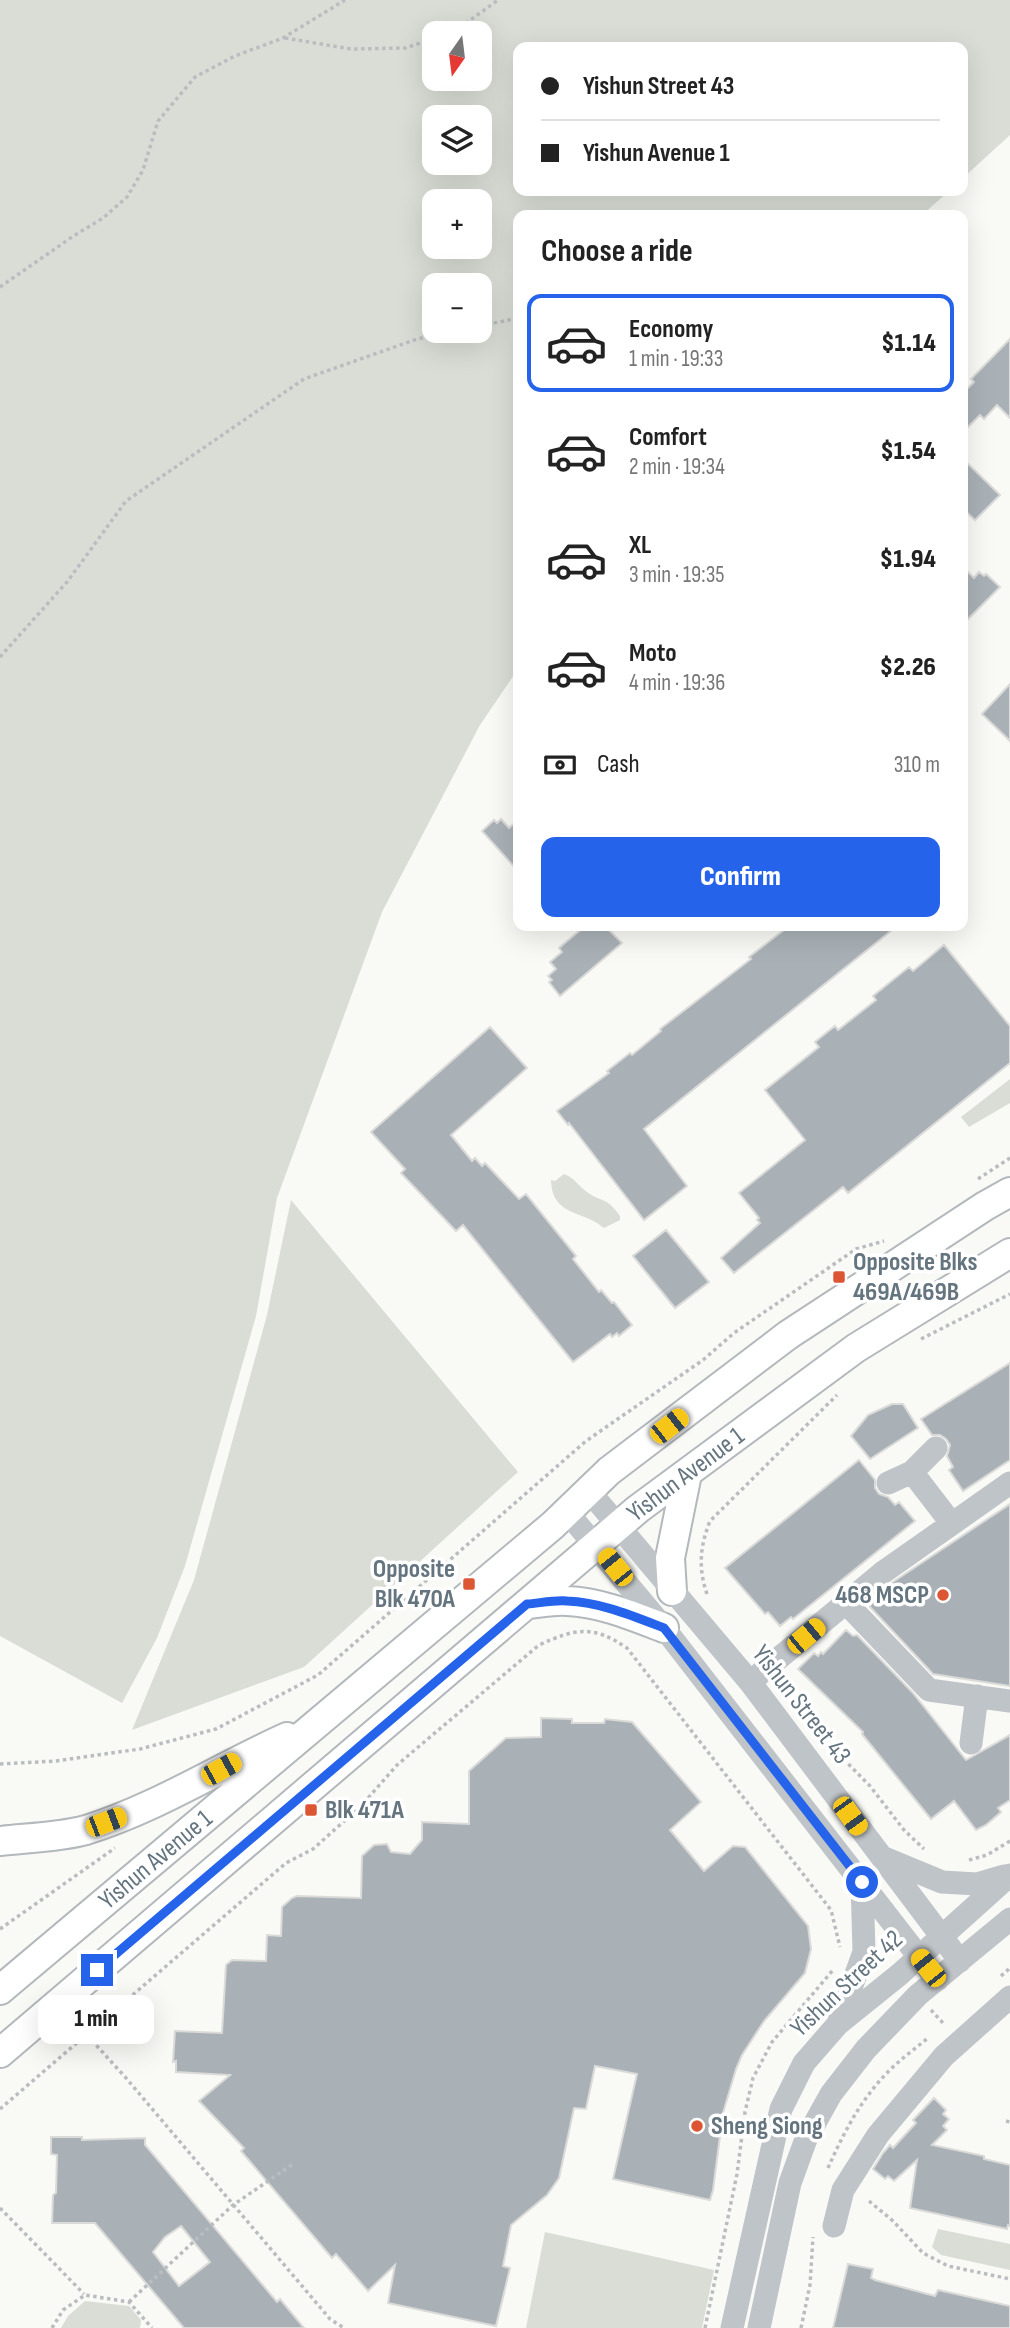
<!DOCTYPE html>
<meta charset="utf-8">
<style>
body{margin:0;font-family:"Sofia Sans Condensed",sans-serif;background:#f2f2f2;color:#222;height:100vh;display:flex;flex-direction:column;font-size:26px;white-space:nowrap}
*{box-sizing:border-box;margin:0}
p{font-size:23px;color:#767676}
.icon{flex:none;width:38px;height:38px;fill:none;stroke:currentColor;stroke-width:2;stroke-linecap:round;stroke-linejoin:round}
.map{position:relative;flex:1;overflow:hidden}
.sheet{position:absolute;left:513px;top:210px;width:455px;height:721px;display:flex;flex-direction:column;background:#fff;border-radius:14px;box-shadow:0 7px 28px #0002}
.sheet>*{flex:none}
.top-card{position:absolute;left:513px;top:42px;width:455px;height:154px;border-radius:14px;box-shadow:0 7px 28px #0002;display:grid;align-content:center;height:154px;padding:0 28px;background:#fff}
.needle{width:46px;rotate:194deg}
.buttons{position:absolute;left:422px;top:21px;display:grid;gap:14px}
.buttons a{display:grid;place-items:center;width:70px;height:70px;border-radius:14px;background:#fff;box-shadow:0 7px 28px #0002;font-size:35px}
.end{position:absolute;width:32px;height:32px;margin:-16px;border:9px solid #2563eb;background:#fff;box-shadow:0 0 0 4px #fff}
.from{border-radius:50%}
.bubble{position:absolute;height:49px;border-radius:14px;background:#fff;box-shadow:0 7px 28px #0002;font-size:23px;font-weight:800;line-height:49px;text-align:center}
.car{position:absolute;width:21px;height:42px;margin:-21px -10px;border-radius:9px;box-shadow:0 0 5px 2px #0007;background:linear-gradient(#f5c518 24%,#345 0 40%,#f5c518 0 76%,#345 0 86%,#f5c518 0)}
.top-card b{display:flex;align-items:center;gap:24px;height:66px;font-size:26px}
.top-card b+b{border-top:2px solid #e0e0e0}
.top-card i{width:18px;height:18px;background:#222}
ul{padding:0;list-style:none}
li{display:flex;align-items:center;gap:21px;height:98px;margin:0 14px 10px;padding:0 14px;border:4px solid transparent;border-radius:14px}
li div{flex:1}
li b{display:block;font-size:26px}
li em{font-style:normal;font-weight:800}
li.active{border-color:#2563eb}
li>.icon{width:63px;height:63px;stroke-width:1.5}
h2{padding:0 28px;font-size:32px;line-height:84px}
.pay{display:flex;align-items:center;gap:18px;height:77px;padding:0 28px;font-size:26px}
.pay p{margin-inline-start:auto}
.primary-button{display:flex;gap:14px;margin-top:auto;padding:14px 28px}
.primary-button a{flex:1;height:80px;border-radius:14px;background:#2563eb;color:#fff;font-size:28px;font-weight:800;line-height:80px;text-align:center}
.map>svg:first-child{display:block}
</style>
<div class="map">
<svg width="1010" height="2328" viewBox="0 0 1010 2328">
<rect width="100%" height="100%" fill="#f9f9f6"/>
<path fill="#d9ddd5" fill-rule="evenodd" d="M0 0H1010V135L963 178 962 47H518V191H949L922 215H518V669L480 725 382 912 277 1198 256 1316 185 1566 157 1638 122 1703 0 1636ZM434 33H480V79H434ZM434 117H480V163H434ZM434 201H480V247H434ZM434 285H480V331H434Z
M1010 1079V1103L969 1127 961 1117Z
M564 1174C575 1178 578 1186 587 1192 604 1204 606 1196 620 1216V1220L604 1228C584 1210 552 1217 551 1180L555 1181Z
M291 1200 518 1472 304 1667 132 1730 194 1580 267 1315Z
M938 2229 1010 2244V2270L941 2255 932 2247Z
M545 2232 714 2270 702 2328H526Z
M85 2301 129 2306 141 2320 140 2328H61L68 2316Z"/>
<path fill="#a9b1b7" stroke="#dadad8" stroke-width="2" fill-rule="evenodd" d="M1010 339V418L997 405 984 419 980 415 962 433V394L974 382 971 379Z
M962 458 1000 495 975 520 962 508Z
M962 566 974 578 979 572 984 576 986 574 1000 587 962 625Z
M1010 684V741L982 714Z
M501 819 509 828 518 820V871L482 831 494 820 497 823Z
M585 926H605L622 943 560 996 549 982 552 980 548 976 556 969 550 962 562 952 559 948Z
M789 926H897L644 1129 687 1186 644 1220 569 1123 568 1125 557 1111 609 1073 607 1071 630 1053 632 1055 661 1031 660 1029 751 959 749 957Z
M944 945 1010 1026V1063L848 1193 843 1187 734 1273 721 1258 760 1223 757 1220 759 1218 739 1193 805 1140 765 1090 819 1047 815 1042 835 1026 838 1030 876 1000 873 996 909 967 913 971Z
M490 1027 527 1068 451 1135 472 1161 475 1158 482 1166 485 1163 519 1199 526 1194 576 1256 573 1259 599 1292 601 1290 612 1303 614 1302 632 1325 619 1336 617 1333 612 1337 610 1334 573 1362 463 1225 456 1231 401 1173 405 1169 371 1132Z
M666 1230 709 1282 675 1308 633 1256Z
M1010 1363V1460L963 1491 949 1470 953 1467 947 1456 950 1445 946 1439 940 1435H932L921 1419Z
M892 1404H903L918 1428 870 1459 851 1436 868 1415Z
M859 1460 875 1480V1488L879 1494 888 1497 895 1505 899 1502 915 1521 793 1619 791 1617 780 1626 768 1612 765 1614 725 1568Z
M1010 1504V1686L933 1674 870 1607 871 1600 890 1584Z
M846 1630 853 1636 857 1635 913 1693 966 1760 1010 1735V1800L998 1808 1001 1812 986 1825 976 1830 954 1801 931 1819 862 1734 863 1732 798 1669 814 1653 818 1656 821 1652 823 1654Z
M541 1718 572 1719V1723H604L605 1719 632 1722 701 1802 670 1830 704 1871 733 1846 745 1847 808 1926 811 1949 805 1973 764 2021 742 2055 736 2069 723 2113 713 2190 710 2200 613 2179 637 2074 595 2066 586 2109 574 2108 559 2178 547 2195 511 2225 503 2266 510 2268 496 2326 388 2303 395 2265 368 2291 336 2254 332 2258 241 2151 244 2148 199 2101 230 2075 176 2072V2061L173 2062 175 2031 222 2033 226 1965 232 1960 266 1961 267 1935 281 1936 282 1907 292 1898 297 1896 361 1898 362 1856 374 1845 387 1844 391 1852 410 1854 422 1840V1822L469 1824V1771L506 1738 541 1737Z
M934 2098 946 2110 943 2114 949 2119 943 2126 947 2130 932 2145 984 2156V2159L1010 2165V2226L1008 2225 1007 2229 910 2208 917 2160 894 2181 888 2176 885 2179 873 2169 883 2153 890 2145 893 2148 916 2123 913 2120Z
M51 2137H82V2140L145 2138V2145L277 2302 280 2299 304 2328H184L95 2223H52L53 2195 56 2193 57 2155 51 2154ZM181 2226 210 2262 179 2286 153 2252 165 2237Z
M848 2264 873 2269 871 2278 875 2280 935 2296 938 2290 1010 2306V2328H833Z"/>
<g fill="none" stroke-linecap="round" stroke-linejoin="round">
<g stroke="#b3b8bc" stroke-width="32">
<path id="major" d="M672 1591 670 1558 687 1474
M527 1604C540 1603 554 1600 567 1601 600 1602 633 1616 664 1628
M0 1841C27 1838 61 1837 86 1830 157 1808 220 1767 287 1737
M0 1990 553 1525 609 1471 788 1335 985 1206 1010 1192
M0 2053 638 1509 856 1348 1010 1253"/>
</g>
<path stroke="#babdc0" stroke-width="3.5" stroke-dasharray="3.5 3.5" stroke-linecap="butt" d="M447 33 458 29 498 0
M285 38 351 49 406 48 434 38
M0 287 72 237 103 218 127 197 143 170 158 121 195 77 235 56 283 38 345 0
M480 326 518 318
M0 657 67 582 126 501 304 379 417 339 457 331
M978 1179 1010 1158
M921 1339 1010 1294
M707 1594C698 1568 700 1546 710 1521L837 1395
M819 1734 870 1786 904 1830 924 1849
M0 1764 56 1761 140 1749 216 1729 318 1675 586 1441 703 1360 734 1333 856 1249 884 1241
M969 1860 987 1855 1010 1841
M0 1929 115 1848
M1001 1976 1010 1968
M931 2010 944 2024
M87 2035 126 2078 330 2319 344 2328
M0 2109 286 1863 313 1849 361 1806 397 1765 539 1645C576 1628 593 1625 627 1648L831 1910 840 1947
M1006 2121 1010 2122
M828 2168C843 2134 860 2101 886 2074 899 2060 915 2049 929 2037
M869 2201 893 2221 923 2253 948 2266 1010 2279
M0 2208 84 2294
M129 2302 233 2205 293 2164
M52 2328 63 2310 85 2295 129 2302 152 2328
M705 2328 737 2174 745 2112 753 2078 772 2042 833 1970
M801 2328 810 2285 813 2237"/>
<path stroke="#bfc4c8" stroke-width="23" d="M936 1448 912 1472 952 1524
M888 1483 912 1472
M589 1491 750 1682 960 1961
M567 1512 664 1628 937 1980
M846 1603 929 1690 1010 1701
M750 1682 882 1573 1010 1483
M971 1743 977 1696
M884 1858 942 1882 977 1884 1004 1876
M839 2021 864 1952 862 1882
M834 2226 843 2190 878 2135 944 2056 1010 1997
M732 2328 781 2109 804 2063 838 2024 900 1974 1010 1875
M759 2328 790 2183 806 2139 831 2094 866 2049 918 1995 1010 1919"/>
<use href="#major" stroke="#fff" stroke-width="28"/>
</g>
<g fill="none" stroke-linecap="round" stroke-linejoin="round">
<path stroke="#2563eb" stroke-width="9" d="M97 1970 527 1604C540 1603 554 1600 567 1601 600 1602 633 1616 664 1628L862 1882"/>
</g>
<g fill="#dc5633" stroke="#fff" stroke-width="2.5">
<rect x="832" y="1270" width="14" height="14" rx="3.5"/>
<rect x="462" y="1577" width="14" height="14" rx="3.5"/>
<circle cx="943" cy="1595" r="7"/>
<rect x="304" y="1803" width="14" height="14" rx="3.5"/>
<circle cx="697" cy="2126" r="7"/>
</g>
<g text-anchor="middle" dominant-baseline="central" stroke-width="7" stroke-linejoin="round" paint-order="stroke">
<g font-size="26" font-weight="bold" fill="#657580" stroke="#fff" text-anchor="start">
<text x="853" y="1262">Opposite Blks<tspan x="853" dy="30">469A/469B</tspan></text>
<text x="455" y="1569" text-anchor="end">Opposite<tspan x="455" dy="30">Blk 470A</tspan></text>
<text x="929" y="1595" text-anchor="end">468 MSCP</text>
<text x="325" y="1810">Blk 471A</text>
<text x="711" y="2126">Sheng Siong</text>
</g>
<g font-size="26" fill="#657580" stroke="#fff">
<text transform="translate(686 1475) rotate(-37)">Yishun Avenue 1</text>
<text transform="translate(801 1705) rotate(52)">Yishun Street 43</text>
<text transform="translate(156 1860) rotate(-40)">Yishun Avenue 1</text>
<text transform="translate(847 1984) rotate(-43)">Yishun Street 42</text>
</g>
</g>
</svg>
<div class="buttons">
<a><svg class="needle" viewBox="-14 -14 28 28"><path d="M0-13l5 13h-10z" fill="#e53935"/><path d="M0 13l5-13h-10z" fill="#767676"/></svg></a>
<a><svg class="icon" aria-label="layers" viewBox="0 0 24 24"><path d="M12 4l9 5-9 5-9-5zM3 14l9 5 9-5"/></svg></a>
<a>+</a>
<a>−</a>
</div>
<i class="end from" style="left:862px;top:1882px"></i>
<i class="end" style="left:97px;top:1970px"></i>
<div class="bubble" style="left:38px;top:1995px;width:116px">1 min</div>
<i class="car" style="left:669px;top:1426px;rotate:52deg"></i>
<i class="car" style="left:615px;top:1567px;rotate:321deg"></i>
<i class="car" style="left:806px;top:1636px;rotate:50deg"></i>
<i class="car" style="left:221px;top:1769px;rotate:61deg"></i>
<i class="car" style="left:850px;top:1816px;rotate:144deg"></i>
<i class="car" style="left:106px;top:1822px;rotate:69deg"></i>
<i class="car" style="left:928px;top:1968px;rotate:321deg"></i>
<div class="top-card">
<b><i class="from"></i>Yishun Street 43</b>
<b><i></i>Yishun Avenue 1</b>
</div>
<section class="sheet">
<h2>Choose a ride</h2>
<ul>
<li class="active"><svg class="icon" aria-label="car" viewBox="0 0 24 24"><path d="M5 17H2v-5l4-1 3-4h7l3 4 3 1v5h-3M9 17h6M6 11h13"/><circle cx="7" cy="17" r="2"/><circle cx="17" cy="17" r="2"/></svg><div><b>Economy</b><p>1 min · 19:33</p></div><em>$1.14</em></li>
<li><svg class="icon" aria-label="car" viewBox="0 0 24 24"><path d="M5 17H2v-5l4-1 3-4h7l3 4 3 1v5h-3M9 17h6M6 11h13"/><circle cx="7" cy="17" r="2"/><circle cx="17" cy="17" r="2"/></svg><div><b>Comfort</b><p>2 min · 19:34</p></div><em>$1.54</em></li>
<li><svg class="icon" aria-label="car" viewBox="0 0 24 24"><path d="M5 17H2v-5l4-1 3-4h7l3 4 3 1v5h-3M9 17h6M6 11h13"/><circle cx="7" cy="17" r="2"/><circle cx="17" cy="17" r="2"/></svg><div><b>XL</b><p>3 min · 19:35</p></div><em>$1.94</em></li>
<li><svg class="icon" aria-label="car" viewBox="0 0 24 24"><path d="M5 17H2v-5l4-1 3-4h7l3 4 3 1v5h-3M9 17h6M6 11h13"/><circle cx="7" cy="17" r="2"/><circle cx="17" cy="17" r="2"/></svg><div><b>Moto</b><p>4 min · 19:36</p></div><em>$2.26</em></li>
</ul>
<div class="pay"><svg class="icon" aria-label="cash" viewBox="0 0 24 24"><path d="M3 7h18v10H3z"/><circle cx="12" cy="12" r="2"/></svg>Cash<p>310 m</p></div>
<div class="primary-button"><a>Confirm</a></div>
</section>
</div>
